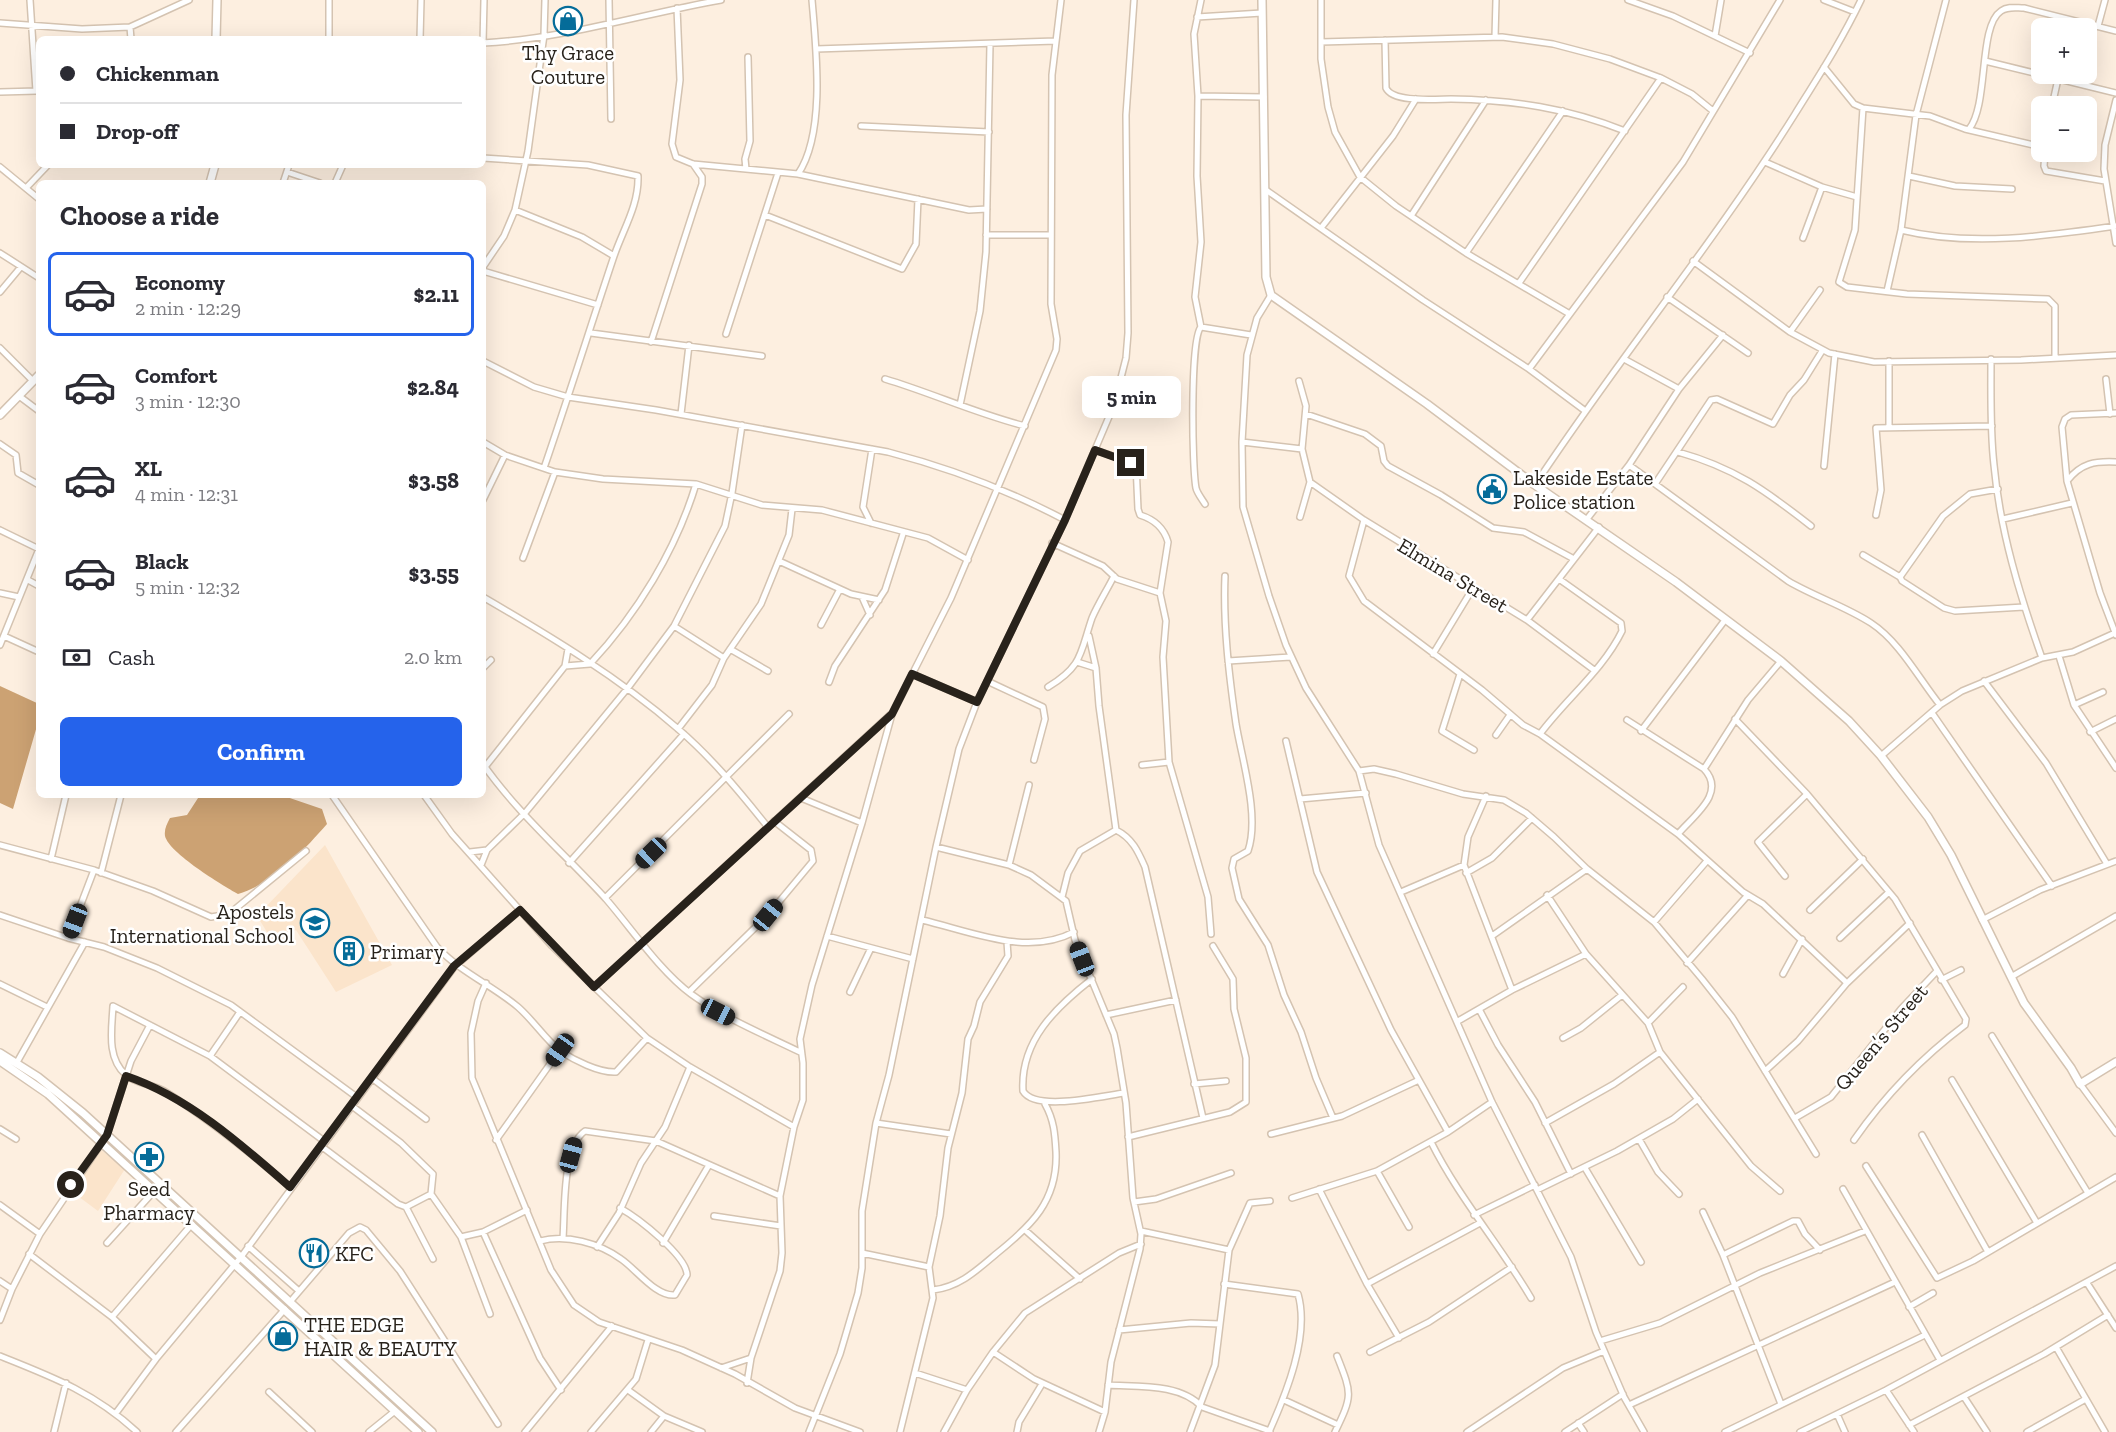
<!DOCTYPE html>
<meta charset="utf-8">
<style>
body{margin:0;font-family:"Zilla Slab",serif;background:#f7f7f7;color:#2b2b33;height:100vh;display:flex;flex-direction:column;font-size:22px;white-space:nowrap}
*{box-sizing:border-box;margin:0}
p{font-size:20px;color:#7c7c81}
.icon{flex:none;width:33px;height:33px;fill:none;stroke:currentColor;stroke-width:2;stroke-linecap:round;stroke-linejoin:round}
.map{position:relative;flex:1;overflow:hidden}
.drawer{position:absolute;left:36px;top:180px;width:450px;height:618px;display:flex;flex-direction:column;background:#fff;border-radius:9px;box-shadow:0 6px 24px #0002}
.drawer>*{flex:none}
.top-card{position:absolute;left:36px;top:36px;width:450px;height:132px;border-radius:9px;box-shadow:0 6px 24px #0002;display:grid;align-content:center;height:132px;padding:0 24px;background:#fff}
.buttons{position:absolute;left:2031px;top:18px;display:grid;gap:12px}
.buttons a{display:grid;place-items:center;width:66px;height:66px;border-radius:9px;background:#fff;box-shadow:0 6px 24px #0002;font-size:30px}
.end{position:absolute;width:27px;height:27px;margin:-14px;border:8px solid #28221b;background:#fff;box-shadow:0 0 0 3px #fff}
.from{border-radius:50%}
.bubble{position:absolute;height:42px;border-radius:9px;background:#fff;box-shadow:0 6px 24px #0002;font-size:20px;font-weight:700;line-height:42px;text-align:center}
.car{position:absolute;width:18px;height:36px;margin:-18px -9px;border-radius:8px;box-shadow:0 0 4px 2px #0007;background:linear-gradient(#222 24%,#8ab4d8 0 40%,#222 0 76%,#8ab4d8 0 86%,#222 0)}
.top-card b{display:flex;align-items:center;gap:21px;height:57px;font-size:22px}
.top-card b+b{border-top:2px solid #e1e1e2}
.top-card i{width:15px;height:15px;background:#2b2b33}
ul{padding:0;list-style:none}
li{display:flex;align-items:center;gap:18px;height:84px;margin:0 12px 9px;padding:0 12px;border:3px solid transparent;border-radius:9px}
li div{flex:1}
li b{display:block;font-size:22px}
li em{font-style:normal;font-weight:700}
li.active{border-color:#2563eb}
li>.icon{width:54px;height:54px;stroke-width:1.5}
h2{padding:0 24px;font-size:27px;line-height:72px}
.pay{display:flex;align-items:center;gap:15px;height:66px;padding:0 24px;font-size:22px}
.pay p{margin-inline-start:auto}
.cta{display:flex;gap:12px;margin-top:auto;padding:12px 24px}
.cta a{flex:1;height:69px;border-radius:9px;background:#2563eb;color:#fff;font-size:24px;font-weight:700;line-height:69px;text-align:center}
.map>svg:first-child{display:block}
</style>
<div class="map">
<svg width="2116" height="1432" viewBox="0 0 2116 1432">
<rect width="100%" height="100%" fill="#fdefe0"/>
<path fill="#fbe4cb" d="M325 845 392 965 336 992 296 930 275 945 257 916Z
M101 1150 125 1169 98 1211 71 1191Z"/>
<path fill="#cca273" d="M0 686 39 704V719L13 809 0 803Z
M200 795H281L322 809 327 824C301 853 276 882 238 894 222 885 169 853 165 836 164 829 167 824 170 818L187 815Z"/>
<g fill="none" stroke-linecap="round" stroke-linejoin="round">
<g stroke="#d4c3b1" stroke-width="8">
<path id="street" d="M30 0 36 91
M329 0V39
M484 0 483 43C563 39 642 14 721 0
M609 0 611 119
M1201 0 1194 34 1198 96 1197 176 1201 242 1195 297 1201 327C1190 338 1192 467 1196 488 1197 493 1202 499 1205 504
M1321 0V59L1328 107 1335 132 1360 177 1396 206 1466 253 1568 313
M1628 0 1673 16 1750 53
M1824 0 1855 12
M677 8 680 80 672 144 676 157 693 164 798 174 969 210 987 209
M1197 17 1262 13
M0 23 82 29 130 27 189 0
M2098 26 2105 0
M130 27 131 39
M1715 36 1721 0
M1495 37 1496 0
M420 39 421 0
M1385 40 1386 88C1393 103 1436 99 1451 99 1514 100 1567 108 1625 131
M1321 42 1502 37 1553 44 1610 59 1661 78 1692 94 1713 111
M816 49 1056 41
M1985 61 2116 93
M1824 67 1854 104 1863 108 1930 116 1965 129 2042 147
M0 92 37 91
M1198 96 1264 97
M2116 100 2105 145 2104 169 2116 243
M2052 106 2058 79
M1863 108 1855 230 1839 282 1847 287 1907 294 2048 299 2055 306V358
M861 126 989 132
M1969 129C1989 105 1978 26 2001 11 2008 6 2016 8 2024 8L2116 31
M2045 152 2044 166 2046 171 2105 181
M483 158 588 165 638 176C639 206 622 231 613 259 590 328 568 398 544 468
M1765 162 1822 187 1857 197
M0 167 39 199
M746 169 745 159 750 141 748 57
M287 172 320 183
M798 174C826 133 816 48 812 0
M1909 176 1955 186 2012 189
M283 183 289 165
M335 183 343 165
M26 188 48 165
M1266 190 1423 300 1529 369 1584 410
M515 210 582 237 614 256
M765 215 902 269 916 244 918 199
M1411 216 1486 100
M1321 228 1393 136 1416 99
M1901 230C1970 247 2047 236 2116 226
M986 235H1051
M1803 238 1822 187
M0 253 39 278
M1466 253 1563 111
M1693 261 1790 332 1829 353 1874 362 2021 360 2116 355
M483 267 504 236 515 210 528 151 544 35 545 0
M483 271 598 305
M1519 283 1661 78
M1887 291 1901 230 1916 115 1946 0
M0 292 20 268
M1271 295 1257 318 1247 355 1242 442 1243 507 1269 596 1286 645 1306 688 1359 771 1379 845 1492 1102 1571 1257 1596 1332 1624 1397 1644 1432
M1667 297 1748 353
M1201 327 1251 335
M1790 332 1820 290
M591 333 762 356
M726 334 778 173
M651 342 702 184V177L693 164
M0 348 33 381
M1624 359 1679 389
M1991 359C1991 394 1990 430 1994 465 2000 531 2020 596 2042 658
M483 361 534 387 568 397 656 410 888 452C950 468 1008 490 1065 520
M1529 369 1683 162 1780 0
M885 379C932 393 977 414 1025 426
M2106 379 2110 414
M1299 381 1306 406 1302 449 1310 482 1300 517
M19 396 39 411
M960 405 980 311 986 252 990 44
M681 414 689 345
M1306 414 1365 434 1381 446 1384 461 1388 466 1441 495 1493 528 1524 532 1574 559
M1889 427V361
M483 442 505 455 555 472 603 479 696 484 762 505 822 510 928 538 968 560
M1242 442 1302 449
M0 444 16 455 18 473 39 485
M1095 450 1136 464 1138 509 1140 515C1153 519 1164 528 1168 542L1160 593 1166 621 1163 657 1169 762 1208 897 1211 934
M1678 452C1735 468 1765 490 1811 526
M1629 465 1788 581C1815 597 1845 606 1871 623 1900 642 1919 679 1940 705
M1824 466 1835 354
M2067 481 2062 427 2065 419 2071 415 2116 413
M1310 482 1364 520 1527 620 1594 670
M1655 484 1711 400 1717 399 1773 424 1790 395 1804 380 1822 351
M1535 485C1618 359 1715 242 1795 114 1818 77 1842 40 1861 0
M483 500 505 455
M1876 515 1881 490 1876 428 1992 426
M1587 519 1629 465 1679 389 1723 335
M2003 519 2072 503
M1364 520 1349 576 1364 601 1482 690 1523 725 1540 734 1678 834 1743 892 1763 904 1847 983
M871 523 863 507 872 449
M0 530 39 549 0 645
M1052 543 1103 566 1117 579 1160 593
M1863 555 1900 577 1902 581 1944 608 1955 611 2024 607
M523 558 555 472
M779 561 851 594 879 600
M1225 576C1223 625 1229 675 1236 724 1242 760 1260 816 1248 851L1234 859 1232 868 1239 899 1268 945 1284 995 1301 1032 1316 1078 1333 1118
M1900 577 1943 516 1970 494 1998 489
M28 580 39 586
M0 593 19 597
M483 597C550 636 618 677 677 728 711 757 739 791 767 826
M862 597 870 615
M1527 620 1599 527
M821 625 840 589
M674 626 724 658
M2116 635 2100 593 2067 481C2081 463 2095 461 2116 462
M4 636 39 652
M1089 636 1096 668 1099 706 1116 830
M730 649 768 671
M1433 654 1473 588
M2059 656 2074 705 2116 768
M1228 661 1291 657
M1077 662 1096 668
M565 666 590 664C637 614 676 550 696 484
M483 668 491 660
M912 674 977 702
M1460 674 1442 731 1474 750
M987 681 1043 707 1045 719 1034 760
M1984 681 2046 763 2107 864
M829 682 835 666 885 590 903 534
M1048 687C1083 666 1080 653 1092 618 1098 604 1107 590 1114 576
M2074 705 2103 692
M1932 713 2052 886
M1735 719 1807 794 1895 899 1966 1019 1965 1025C1921 1058 1886 1094 1854 1140
M1627 720 1704 769C1727 793 1693 816 1678 834
M678 729 712 685 724 658 761 604 789 535 792 509
M1641 731 1725 620
M2090 732 2116 719
M1540 734C1566 699 1603 670 1622 631L1621 623 1559 579
M1496 735 1510 715
M1286 741 1317 872 1391 1030 1448 1132
M1881 756 1940 705 1962 691 2042 658 2073 652 2115 633
M483 764C518 814 565 854 606 899 632 929 659 970 691 994 724 1018 763 1034 800 1052
M1142 765 1169 762
M485 767 565 666 568 649
M1704 769 1748 700 1781 661
M1359 771 1374 769 1396 774 1463 794 1504 800 1526 813 1554 837 1587 869 1654 922 1702 979 1732 1017 1816 1154
M332 795 437 947C460 972 492 985 518 1007 533 1020 545 1039 560 1051 574 1060 599 1073 616 1072L647 1038
M424 795 452 834 552 946 647 1038 690 1067 794 1127
M801 798 862 823
M1300 799 1366 793
M1116 830C1132 838 1138 851 1145 867L1203 1118
M0 845 94 870 68 938
M936 847 1009 865 1031 875 1066 901 1075 940 1114 1034 1117 1048 1126 1103 1133 1198 1141 1234 1140 1249 1111 1362 1105 1412 1099 1432
M470 852 487 850
M51 859 66 795
M569 863 684 734
M481 865 487 850 525 813 627 689 674 626 725 526 732 493 742 425
M1009 865 1029 785
M1464 865 1468 837 1486 796
M94 870 153 891 211 917 229 914 306 851
M101 873 121 795
M1466 873 1492 858 1532 818
M1785 876 1758 842 1807 794
M1401 892 1464 865 1512 990 1458 1021
M1547 895 1586 954 1648 1023 1660 1052 1751 1166 1780 1191
M1062 897 1068 873 1080 851 1116 830
M605 898 789 714
M1810 910 1863 859
M0 915 68 938 104 947 157 968 231 1005 358 1098
M922 920C970 931 1027 957 1074 932
M1982 920 2040 890 2116 861
M1654 922 1706 862
M827 936 913 959
M1492 936 1587 869
M1840 938 1889 892
M1687 963 1748 895
M1783 974 1802 939
M2011 977 2116 916
M1092 979C1056 1007 1020 1041 1023 1091 1035 1112 1102 1096 1124 1093
M1941 980 1961 970
M486 983 478 1001 471 1033 472 1078 551 1270 574 1305 599 1322 682 1350 735 1374 795 1408 860 1432
M0 984 47 1007
M594 987 890 715
M1512 990 1586 954
M689 992 768 915 813 861 811 850 774 821
M850 992 871 948
M1479 1009 1498 1045 1535 1102 1571 1174
M1106 1015 1176 1000
M1648 1023 1683 987
M1992 1036 2088 1193
M1563 1038 1581 1028 1622 995
M210 1056 240 1012
M16 1064 85 942
M1765 1071 1798 1041 1847 983 1910 923
M373 1079 426 1119
M1952 1080 2037 1223
M1194 1084 1226 1081
M2080 1084 2116 1133
M1795 1118 1831 1097 1901 1009 1936 972
M876 1123 951 1134
M1545 1123 1614 1084 1660 1052
M0 1129 16 1139
M1271 1134 1342 1116 1419 1080
M1922 1135 1988 1252
M1128 1137 1230 1112 1246 1102V1058L1234 1009 1233 979 1213 946
M1639 1139 1658 1172 1679 1194
M496 1140 560 1050
M1431 1142C1459 1198 1500 1245 1531 1298
M321 1146 398 1204 406 1207 431 1194 433 1174 401 1143 352 1106
M1866 1166 1937 1278 1973 1261 2116 1177
M1585 1168 1641 1262
M1377 1171 1409 1227
M290 1187C250 1152 209 1119 164 1091 153 1084 135 1084 126 1075 106 1058 112 1028 113 1006L210 1056 324 1141
M1319 1189 1367 1284 1399 1338
M1843 1189 1940 1360
M1537 1190 1617 1151 1673 1119 1698 1099
M431 1194 461 1237 490 1314
M1292 1198 1377 1171 1448 1132 1492 1102
M1134 1202 1156 1199 1231 1173
M0 1205 40 1234
M406 1207 433 1259
M1703 1212 1723 1255 1781 1404
M1474 1215 1535 1185
M714 1216 781 1226
M1025 1230 1080 1279
M1141 1231 1229 1250
M483 1232 540 1358 561 1390
M461 1237 483 1232 527 1210
M563 1238C565 1212 562 1146 585 1131L656 1141 780 1196
M540 1241C566 1234 599 1243 621 1259 636 1269 656 1297 675 1295L687 1275C687 1256 638 1218 620 1208
M107 1243 156 1189
M663 1243 709 1165
M248 1246 299 1291
M597 1247 619 1213 641 1163 665 1127 690 1067
M862 1253 929 1267 933 1298 900 1432
M29 1254 112 1317 156 1359
M1723 1255 1793 1221H1798L1805 1234 1820 1250
M929 1267 940 1216 948 1148 962 1093 968 1039 974 1026 980 1002 1008 956 1007 942
M0 1281 12 1289
M2087 1283 2116 1328
M1224 1284 1298 1294C1310 1336 1286 1394 1269 1432
M1367 1284 1480 1223
M933 1290C959 1287 976 1271 996 1254 1031 1226 1058 1201 1056 1152 1055 1134 1054 1120 1045 1104
M290 1302 349 1233 360 1227 366 1230 400 1271 498 1424
M1909 1307 1933 1293
M112 1317 192 1224
M0 1320 12 1289 40 1234 107 1135 131 1061 150 1025
M1119 1330 1191 1323 1220 1324
M1600 1341 1660 1323 1760 1273 1865 1231
M2056 1347 2105 1432
M1370 1352 1429 1322 1512 1267
M0 1356C53 1377 95 1393 137 1432
M721 1368 751 1358
M915 1373 967 1390
M747 1383 751 1358 780 1271 782 1253 780 1196 794 1127 803 1100V1063L800 1039 812 985 862 823 892 714 951 598 1056 350 1057 339 1051 304 1052 75 1061 0
M1108 1385C1137 1387 1180 1383 1202 1407L1270 1431
M628 1390 664 1416 702 1432
M1886 1390 1914 1432
M269 1392 312 1432
M1964 1397 1987 1432
M1284 1400 1338 1425
M1629 1405 1895 1282
M1105 1412 1034 1379 993 1352 1025 1313 1119 1253 1141 1244
M116 1413 156 1359 241 1257 455 966 520 910
M1837 1414 1845 1432
M1578 1423 1584 1432
M1909 1425 2044 1354 2108 1315
M54 1432 66 1383
M176 1432 285 1309
M369 1432 395 1411
M525 1432 612 1326
M591 1432 636 1379 648 1340
M651 1432 664 1416
M809 1432 840 1354 858 1293 862 1268V1211L876 1123 889 1075 936 847 959 749 977 702 1065 520 1114 405 1126 358 1128 333 1126 115 1134 0
M944 1432 967 1390 993 1352
M1017 1432 1019 1422 1042 1384
M1190 1432 1215 1365 1229 1250 1250 1203 1270 1201
M1335 1432C1353 1395 1352 1394 1337 1356
M1467 1432 1563 1368 1604 1351
M1565 1432 1623 1394
M1725 1432 1925 1335
M1800 1432 1886 1390 2116 1266
M2027 1432 2084 1400"/>
</g>
<g stroke="#d4c3b1" stroke-width="10">
<path id="secondary" d="M1262 0 1266 277 1271 295 1427 404 1535 485 1676 582 1781 661 1849 721 1881 756 1928 817 1951 855 2024 1003 2071 1068 2080 1084 2116 1062
M216 39 217 0
M210 183 215 165
M0 415 39 375
M0 1053 38 1077 83 1113 432 1432
M0 1061 48 1094 418 1432"/>
</g>
<use href="#street" stroke="#fff" stroke-width="5"/>
<use href="#secondary" stroke="#fff" stroke-width="7"/>
</g>
<g fill="none" stroke-linecap="round" stroke-linejoin="round">
<path stroke="#28221b" stroke-width="8" d="M71 1185 107 1135 126 1076C188 1097 241 1144 290 1187L454 966 520 910 594 987 892 714 912 674 977 702 1065 520 1095 450 1131 463"/>
</g>
<defs>
<g id="shop-ring" transform="scale(1.5)"><circle r="9.5" fill="#fff" stroke="#056c99" stroke-width="1.5"/><path d="M-5-2.5h2.3a2.7 3.5 0 0 1 5.4 0H5L5.5 6h-11ZM-1.5-2.5h3a1.5 2.3 0 0 0-3 0Z" fill="#056c99"/></g>
<g id="civic-ring" transform="scale(1.5)"><circle r="9.5" fill="#fff" stroke="#056c99" stroke-width="1.5"/><path d="M-.6-6.5H3V-4.5H.6V-3L4-1V1h2V6H-6V1h2V-1L-.6-3ZM-1.2 2.5V6h2.4V2.5Z" fill="#056c99"/></g>
<g id="school-ring" transform="scale(1.5)"><circle r="9.5" fill="#fff" stroke="#056c99" stroke-width="1.5"/><path d="M0-5L7-2L0 1L-7-2ZM-4 1L0 2.5L4 1V4Q0 6-4 4Z" fill="#056c99"/></g>
<g id="building-ring" transform="scale(1.5)"><circle r="9.5" fill="#fff" stroke="#056c99" stroke-width="1.5"/><path d="M-4-6H4V6H1V3H-1V6H-4ZM-2.5-4.3h1.7v1.8h-1.7ZM.8-4.3h1.7v1.8H.8ZM-2.5-1h1.7V.8h-1.7ZM.8-1h1.7V.8H.8Z" fill="#056c99"/></g>
<g id="pharmacy-ring" transform="scale(1.5)"><circle r="9.5" fill="#fff" stroke="#056c99" stroke-width="1.5"/><path d="M-2-6h4v4h4v4h-4v4h-4v-4h-4v-4h4Z" fill="#056c99"/></g>
<g id="restaurant-ring" transform="scale(1.5)"><circle r="9.5" fill="#fff" stroke="#056c99" stroke-width="1.5"/><path d="M-5-6h1v4h1v-4h1v4h1v-4h1v5L-1.5 .5V6h-2V.5L-5-1ZM5-6V6H3V1.5H1.5Q1.5-4 5-6Z" fill="#056c99"/></g>
</defs>
<g fill-rule="evenodd">
<use href="#shop-ring" x="568" y="21"/>
<use href="#civic-ring" x="1492" y="489"/>
<use href="#school-ring" x="315" y="923"/>
<use href="#building-ring" x="349" y="951"/>
<use href="#pharmacy-ring" x="149" y="1157"/>
<use href="#restaurant-ring" x="314" y="1253"/>
<use href="#shop-ring" x="283" y="1336"/>
</g>
<g text-anchor="middle" dominant-baseline="central" stroke-width="5" stroke-linejoin="round" paint-order="stroke">
<g font-size="21" fill="#28221b" stroke="#fff" text-anchor="start">
<text x="568" y="52" text-anchor="middle">Thy Grace<tspan x="568" dy="24">Couture</tspan></text>
<text x="1513" y="477">Lakeside Estate<tspan x="1513" dy="24">Police station</tspan></text>
<text x="294" y="911" text-anchor="end">Apostels<tspan x="294" dy="24">International School</tspan></text>
<text x="370" y="951">Primary</text>
<text x="149" y="1188" text-anchor="middle">Seed<tspan x="149" dy="24">Pharmacy</tspan></text>
<text x="335" y="1253">KFC</text>
<text x="304" y="1324">THE EDGE<tspan x="304" dy="24">HAIR &amp; BEAUTY</tspan></text>
</g>
<g font-size="21" fill="#28221b" stroke="#fff">
<text transform="translate(1453 575) rotate(31)">Elmina Street</text>
<text transform="translate(1881 1037) rotate(-50)">Queen’s Street</text>
</g>
</g>
</svg>
<div class="buttons">
<a>+</a>
<a>−</a>
</div>
<i class="end from" style="left:71px;top:1185px"></i>
<i class="end" style="left:1131px;top:463px"></i>
<div class="bubble" style="left:1082px;top:376px;width:99px">5 min</div>
<i class="car" style="left:651px;top:853px;rotate:226deg"></i>
<i class="car" style="left:768px;top:915px;rotate:39deg"></i>
<i class="car" style="left:75px;top:921px;rotate:201deg"></i>
<i class="car" style="left:1082px;top:959px;rotate:339deg"></i>
<i class="car" style="left:718px;top:1012px;rotate:117deg"></i>
<i class="car" style="left:560px;top:1050px;rotate:215deg"></i>
<i class="car" style="left:571px;top:1155px;rotate:15deg"></i>
<div class="top-card">
<b><i class="from"></i>Chickenman</b>
<b><i></i>Drop-off</b>
</div>
<section class="drawer">
<h2>Choose a ride</h2>
<ul>
<li class="active"><svg class="icon" aria-label="car" viewBox="0 0 24 24"><path d="M5 17H2v-5l4-1 3-4h7l3 4 3 1v5h-3M9 17h6M6 11h13"/><circle cx="7" cy="17" r="2"/><circle cx="17" cy="17" r="2"/></svg><div><b>Economy</b><p>2 min · 12:29</p></div><em>$2.11</em></li>
<li><svg class="icon" aria-label="car" viewBox="0 0 24 24"><path d="M5 17H2v-5l4-1 3-4h7l3 4 3 1v5h-3M9 17h6M6 11h13"/><circle cx="7" cy="17" r="2"/><circle cx="17" cy="17" r="2"/></svg><div><b>Comfort</b><p>3 min · 12:30</p></div><em>$2.84</em></li>
<li><svg class="icon" aria-label="car" viewBox="0 0 24 24"><path d="M5 17H2v-5l4-1 3-4h7l3 4 3 1v5h-3M9 17h6M6 11h13"/><circle cx="7" cy="17" r="2"/><circle cx="17" cy="17" r="2"/></svg><div><b>XL</b><p>4 min · 12:31</p></div><em>$3.58</em></li>
<li><svg class="icon" aria-label="car" viewBox="0 0 24 24"><path d="M5 17H2v-5l4-1 3-4h7l3 4 3 1v5h-3M9 17h6M6 11h13"/><circle cx="7" cy="17" r="2"/><circle cx="17" cy="17" r="2"/></svg><div><b>Black</b><p>5 min · 12:32</p></div><em>$3.55</em></li>
</ul>
<div class="pay"><svg class="icon" aria-label="cash" viewBox="0 0 24 24"><path d="M3 7h18v10H3z"/><circle cx="12" cy="12" r="2"/></svg>Cash<p>2.0 km</p></div>
<div class="cta"><a>Confirm</a></div>
</section>
</div>
